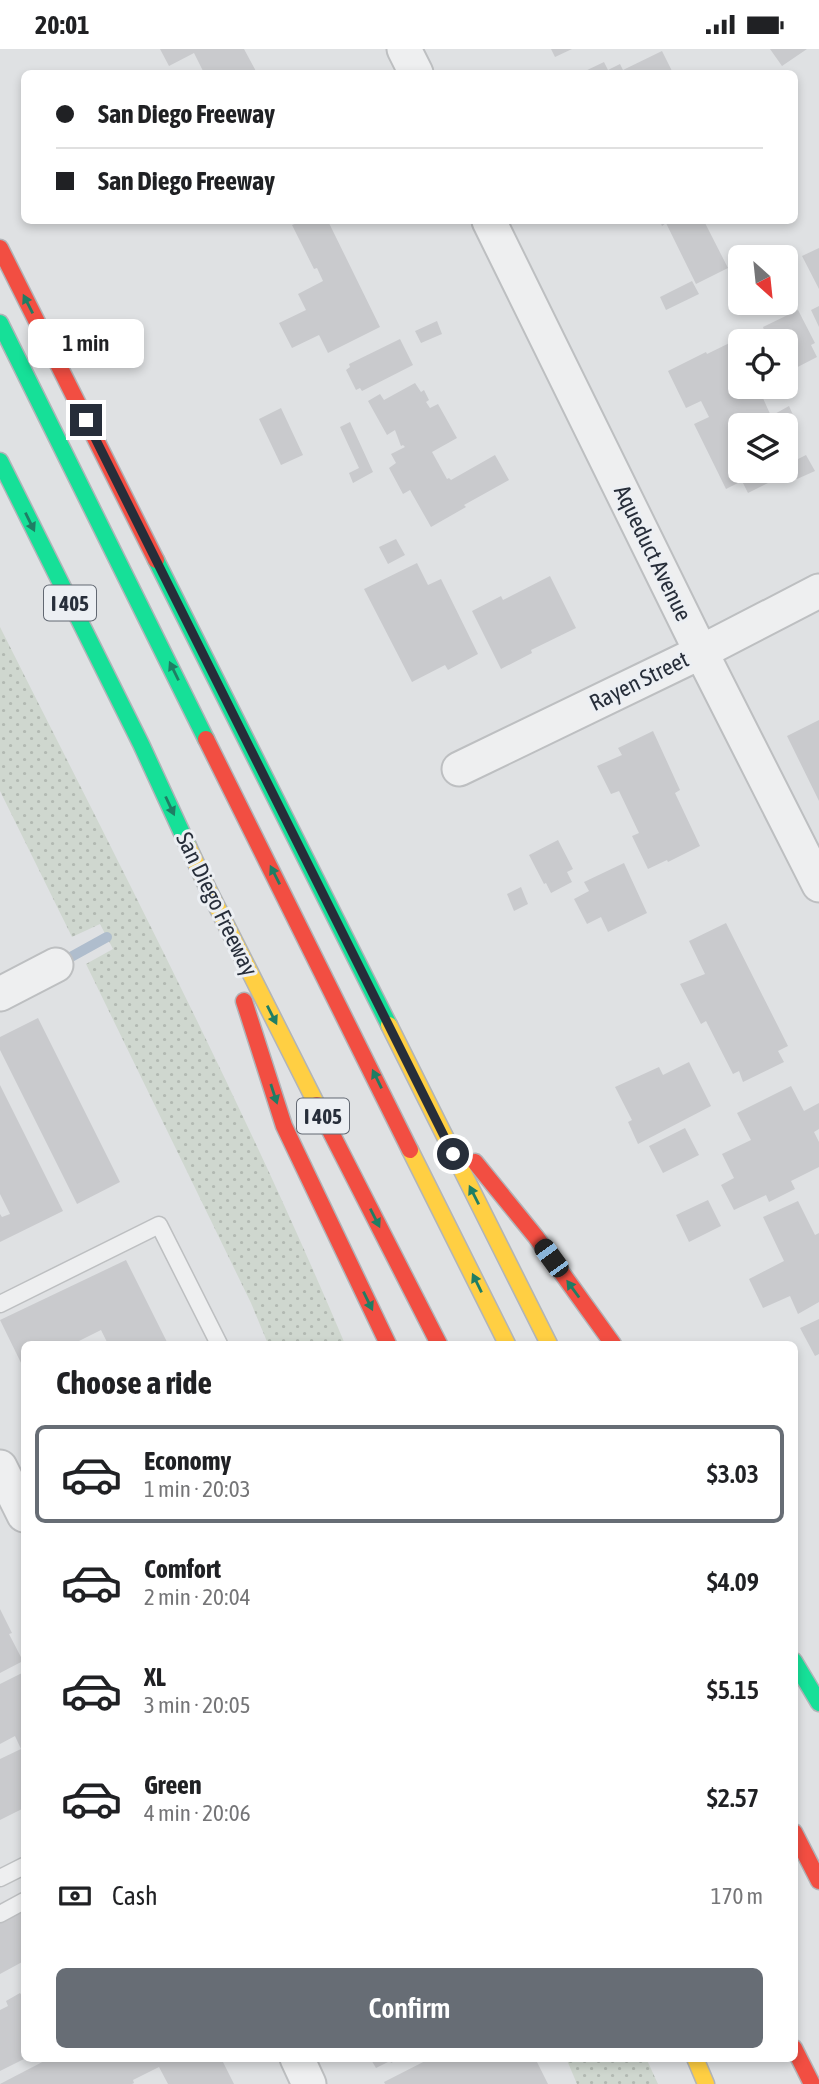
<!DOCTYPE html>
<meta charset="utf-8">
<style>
body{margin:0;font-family:"Asap Condensed",sans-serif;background:#f6f6f6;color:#202124;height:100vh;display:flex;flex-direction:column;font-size:26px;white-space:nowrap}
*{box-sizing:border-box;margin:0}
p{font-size:23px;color:#757577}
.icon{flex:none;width:38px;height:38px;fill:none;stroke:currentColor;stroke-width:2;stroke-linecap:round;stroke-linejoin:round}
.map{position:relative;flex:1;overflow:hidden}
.sheet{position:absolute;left:21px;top:1292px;width:777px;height:721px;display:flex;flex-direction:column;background:#fff;border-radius:10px;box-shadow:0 4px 10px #0003}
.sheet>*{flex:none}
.guide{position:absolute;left:21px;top:21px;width:777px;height:154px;border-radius:10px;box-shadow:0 4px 10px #0003;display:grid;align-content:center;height:154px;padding:0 35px;background:#fff}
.needle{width:46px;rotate:153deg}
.tools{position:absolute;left:728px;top:196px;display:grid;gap:14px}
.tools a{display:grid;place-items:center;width:70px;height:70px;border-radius:10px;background:#fff;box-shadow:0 4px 10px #0003;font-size:35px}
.end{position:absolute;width:32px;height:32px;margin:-16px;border:9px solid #272e3a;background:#fff;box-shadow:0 0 0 4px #fff}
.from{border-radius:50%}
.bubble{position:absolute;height:49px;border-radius:10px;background:#fff;box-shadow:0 4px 10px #0003;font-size:23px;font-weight:600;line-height:49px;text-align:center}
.car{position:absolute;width:21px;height:42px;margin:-21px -10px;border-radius:9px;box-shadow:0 0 5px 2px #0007;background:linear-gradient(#222 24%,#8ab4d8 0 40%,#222 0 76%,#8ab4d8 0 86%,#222 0)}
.guide b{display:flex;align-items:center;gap:24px;height:66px;font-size:26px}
.guide b+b{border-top:2px solid #e0e0e0}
.guide i{width:18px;height:18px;background:#202124}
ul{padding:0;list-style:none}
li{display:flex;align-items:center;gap:21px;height:98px;margin:0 14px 10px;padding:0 21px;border:4px solid transparent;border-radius:10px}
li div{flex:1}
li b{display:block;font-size:26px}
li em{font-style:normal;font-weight:600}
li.current{border-color:#676d75}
li>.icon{width:63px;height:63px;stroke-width:1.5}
h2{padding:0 35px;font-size:32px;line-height:84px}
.pay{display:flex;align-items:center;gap:18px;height:77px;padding:0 35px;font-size:26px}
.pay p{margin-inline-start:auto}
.button{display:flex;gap:14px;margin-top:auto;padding:14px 35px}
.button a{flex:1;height:80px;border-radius:10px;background:#676d75;color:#fff;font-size:28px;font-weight:600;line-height:80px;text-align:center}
.status{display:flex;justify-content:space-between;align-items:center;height:49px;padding:0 35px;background:#fff;direction:ltr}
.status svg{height:19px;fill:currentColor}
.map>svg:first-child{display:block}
</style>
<div class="status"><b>20:01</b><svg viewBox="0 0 49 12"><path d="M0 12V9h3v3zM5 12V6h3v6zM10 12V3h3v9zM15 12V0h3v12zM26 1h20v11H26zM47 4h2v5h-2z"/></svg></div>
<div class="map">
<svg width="819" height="2035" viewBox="0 0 819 2035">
<defs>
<pattern id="grass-dots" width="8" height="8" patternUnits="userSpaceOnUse" patternTransform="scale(1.75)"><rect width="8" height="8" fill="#cfd7cf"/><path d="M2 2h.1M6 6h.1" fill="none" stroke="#b2b9b2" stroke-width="1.8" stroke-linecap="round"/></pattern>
</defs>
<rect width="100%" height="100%" fill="#dfe1e3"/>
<path fill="url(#grass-dots)" d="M0 578C119 815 242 1051 345 1295H268L251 1254 86 915 113 900 100 875 72 888 0 742Z
M566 2009H646L658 2035H577Z"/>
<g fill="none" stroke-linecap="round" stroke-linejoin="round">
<path stroke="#afbdcd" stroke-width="10" d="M60 914 107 888"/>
</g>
<path fill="#c9cacd" d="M160 0H244L257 24H204L194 4 169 17Z
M551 0H572L555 8Z
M770 0H807L782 17Z
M662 2 673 24H581L604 13 608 21 620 15 623 21Z
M302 172H328L380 278 328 304 319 286 292 299 279 274 306 261 298 245 323 232 317 219 314 220 292 176Z
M660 172H704L728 219 696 235 666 174 662 177Z
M819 199V240L802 207Z
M692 232 699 245 666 261 660 248Z
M819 257V278L811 261Z
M798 261 815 294 811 296 817 308 786 324V292H740V338H758L771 367 789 357 798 377 786 383V376H740V422H767L772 432 748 444 742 432 726 440 694 375 709 368 701 352 686 359 668 322 706 303 707 305 750 284 752 288 764 281 763 278Z
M437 272 442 285 421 294 415 282Z
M400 290 413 316 362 342 360 339 356 341 346 321 350 318 349 315Z
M415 334 421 343 424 341 429 351 426 353 430 359 438 355 457 389 432 403 447 430 449 429 451 431 495 406 509 431 464 456 466 458 431 478 410 441 403 445 389 419 396 414 391 405 405 398 403 396 401 397 395 381 387 386 368 352 380 345 384 351Z
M281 359 303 406 281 416 259 370Z
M350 373 373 423 353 434 349 424 359 419 340 378Z
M806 406 815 422 797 430 790 414Z
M396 490 405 506 388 515 379 498Z
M417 514 428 536 441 530 478 605 448 621 445 616 412 633 364 540Z
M550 527 576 579 531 601 532 604 501 620 472 562 501 547 503 551Z
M819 671V752L787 687Z
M653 682 680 741 675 744 700 797 668 813 667 811 648 820 632 787 639 784 619 742 611 745 597 717 622 706 618 699Z
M558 791 573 820 567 823 572 833 551 844 546 834 544 835 529 806Z
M624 814 647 864 608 883 601 868 587 875 574 850 589 842 584 833Z
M521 838 528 855 514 862 507 845Z
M726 874 788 997 778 1002 784 1013 743 1033 739 1022 733 1025 706 972 701 975 680 935 705 925 689 892Z
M38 969 120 1133 77 1155 0 1001V988Z
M689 1013 711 1057 638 1095 628 1073 632 1071 615 1038 659 1018 663 1026Z
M0 1036 63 1162 0 1193V1165L2 1168 10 1165 0 1145Z
M791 1037 804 1062 819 1054V1080L814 1083 819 1093V1118L791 1132 795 1140 769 1153 766 1146 734 1161 721 1136 734 1129 722 1105 751 1091 737 1064Z
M685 1079 699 1106 663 1124 649 1097Z
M708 1151 721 1177 689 1193 676 1166Z
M798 1152 815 1186 819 1184V1253L798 1265 790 1247 763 1259 749 1230 784 1212 763 1168Z
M126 1211 168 1295H108L101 1281 73 1295H24V1320L0 1271Z
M819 1270V1305L815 1307 800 1279Z
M0 1560 12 1584 9 1585 23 1612 0 1624Z
M24 1623V1759L0 1771V1710L21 1700 15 1687 0 1695V1635Z
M24 1845V1912L0 1925V1858Z
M20 1944 22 1947 24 1945V2010L0 2022V1961L8 1957 6 1952Z
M50 2009H221L234 2035H168L159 2018 133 2031 134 2034 132 2035H0Z
M370 2009H401L391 2014 390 2012 376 2019Z
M431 2009H535L548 2035H385L384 2033Z"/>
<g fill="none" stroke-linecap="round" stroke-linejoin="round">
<g stroke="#bdbfc1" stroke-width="19">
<path id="lane" d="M0 1255 159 1176 219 1295
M0 1829 24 1817
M0 1865 24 1852"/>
</g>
<g stroke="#bdbfc1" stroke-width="37">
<path id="street" d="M404 0 416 24
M489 172 701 603 819 836
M459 720 701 603 819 542
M0 945 56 916
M0 1418 24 1466
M297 2009 309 2035"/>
</g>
<g stroke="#b1b4b8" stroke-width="19">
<path id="fast" d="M0 274 206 690
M0 412 141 695 188 797
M156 511 389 976
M794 1612 819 1654"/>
</g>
<g stroke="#b1b4b8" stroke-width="19">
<path id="slow" d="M188 797 208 840 317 1056
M389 976 549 1295
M410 1101 507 1295
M695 2009 706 2035"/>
</g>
<g stroke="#b1b4b8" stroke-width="19">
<path id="jam" d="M0 199 156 511
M206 690 410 1101
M244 952 284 1077 388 1295
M317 1056 439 1295
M475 1113 536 1188 613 1295
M794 1783 819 1832
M794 1999 812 2035"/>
</g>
<use href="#lane" stroke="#eeeff0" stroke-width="16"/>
<use href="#street" stroke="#eeeff0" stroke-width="33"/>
<use href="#fast" stroke="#16e098" stroke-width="16"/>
<use href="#slow" stroke="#ffcf43" stroke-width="16"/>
<use href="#jam" stroke="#f24e42" stroke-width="16"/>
</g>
<defs><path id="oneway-solid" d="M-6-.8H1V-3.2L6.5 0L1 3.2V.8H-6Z" transform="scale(1.75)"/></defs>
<g fill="#1f7e64">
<use href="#oneway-solid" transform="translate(28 255) rotate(-117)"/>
<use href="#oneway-solid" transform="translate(30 473) rotate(64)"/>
<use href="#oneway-solid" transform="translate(174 622) rotate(-116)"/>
<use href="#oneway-solid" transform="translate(170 757) rotate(65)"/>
<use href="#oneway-solid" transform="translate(275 826) rotate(-117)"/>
<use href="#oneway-solid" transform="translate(272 966) rotate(63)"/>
<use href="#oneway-solid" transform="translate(377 1030) rotate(-116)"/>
<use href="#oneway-solid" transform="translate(274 1045) rotate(72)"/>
<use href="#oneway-solid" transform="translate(474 1146) rotate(-117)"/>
<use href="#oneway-solid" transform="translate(375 1169) rotate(63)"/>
<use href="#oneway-solid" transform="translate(477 1234) rotate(-116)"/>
<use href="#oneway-solid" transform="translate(573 1240) rotate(-126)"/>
<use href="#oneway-solid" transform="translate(368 1252) rotate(64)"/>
</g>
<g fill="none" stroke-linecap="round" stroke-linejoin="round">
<path stroke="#272e3a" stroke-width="9" d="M86 371 453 1105"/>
</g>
<g text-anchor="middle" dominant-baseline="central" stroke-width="6" stroke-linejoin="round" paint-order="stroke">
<g fill="#eceff3" stroke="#626872" stroke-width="2">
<rect x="44" y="536.5" width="52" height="35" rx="5"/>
<rect x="297" y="1049.5" width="52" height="35" rx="5"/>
</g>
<g font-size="21" font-weight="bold" fill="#272e3a">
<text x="70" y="554">I 405</text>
<text x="323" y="1067">I 405</text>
</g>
<g font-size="23" fill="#272e3a" stroke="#eceff3">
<text transform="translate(653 504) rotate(64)">Aqueduct Avenue</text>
<text transform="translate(639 632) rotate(-26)">Rayen Street</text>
<text transform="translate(217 855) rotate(64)">San Diego Freeway</text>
</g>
</g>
</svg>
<div class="tools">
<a><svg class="needle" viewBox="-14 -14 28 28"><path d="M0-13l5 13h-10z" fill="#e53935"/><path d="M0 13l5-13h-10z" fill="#757577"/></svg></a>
<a><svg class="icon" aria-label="locate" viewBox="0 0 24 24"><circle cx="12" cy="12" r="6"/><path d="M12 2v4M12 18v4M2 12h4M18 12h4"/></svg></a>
<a><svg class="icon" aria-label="layers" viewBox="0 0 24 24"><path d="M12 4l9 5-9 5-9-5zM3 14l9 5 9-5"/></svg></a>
</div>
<i class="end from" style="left:453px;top:1105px"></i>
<i class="end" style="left:86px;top:371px"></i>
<div class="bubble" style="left:28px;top:270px;width:116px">1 min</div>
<i class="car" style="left:551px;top:1209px;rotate:324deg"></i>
<div class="guide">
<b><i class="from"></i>San Diego Freeway</b>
<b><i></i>San Diego Freeway</b>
</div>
<section class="sheet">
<h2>Choose a ride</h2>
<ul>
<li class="current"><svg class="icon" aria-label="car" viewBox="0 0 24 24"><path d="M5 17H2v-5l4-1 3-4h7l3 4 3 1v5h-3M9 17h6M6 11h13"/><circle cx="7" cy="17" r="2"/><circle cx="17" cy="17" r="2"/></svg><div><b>Economy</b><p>1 min · 20:03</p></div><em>$3.03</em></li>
<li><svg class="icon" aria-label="car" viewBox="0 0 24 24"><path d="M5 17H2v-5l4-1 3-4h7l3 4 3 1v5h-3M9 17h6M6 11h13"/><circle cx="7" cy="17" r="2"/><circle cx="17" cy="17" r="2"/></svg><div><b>Comfort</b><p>2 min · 20:04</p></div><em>$4.09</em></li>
<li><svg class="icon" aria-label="car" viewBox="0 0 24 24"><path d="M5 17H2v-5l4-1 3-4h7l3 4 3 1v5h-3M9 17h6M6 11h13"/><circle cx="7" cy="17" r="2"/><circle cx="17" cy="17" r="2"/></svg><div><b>XL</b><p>3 min · 20:05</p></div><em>$5.15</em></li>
<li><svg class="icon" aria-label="car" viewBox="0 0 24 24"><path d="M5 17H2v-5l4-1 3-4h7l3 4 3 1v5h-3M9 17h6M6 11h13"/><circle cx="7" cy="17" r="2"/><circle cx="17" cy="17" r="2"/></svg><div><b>Green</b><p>4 min · 20:06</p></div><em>$2.57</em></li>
</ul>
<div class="pay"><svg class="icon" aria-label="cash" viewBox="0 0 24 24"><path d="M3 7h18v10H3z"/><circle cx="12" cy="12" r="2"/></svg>Cash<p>170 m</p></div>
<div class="button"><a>Confirm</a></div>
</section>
</div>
